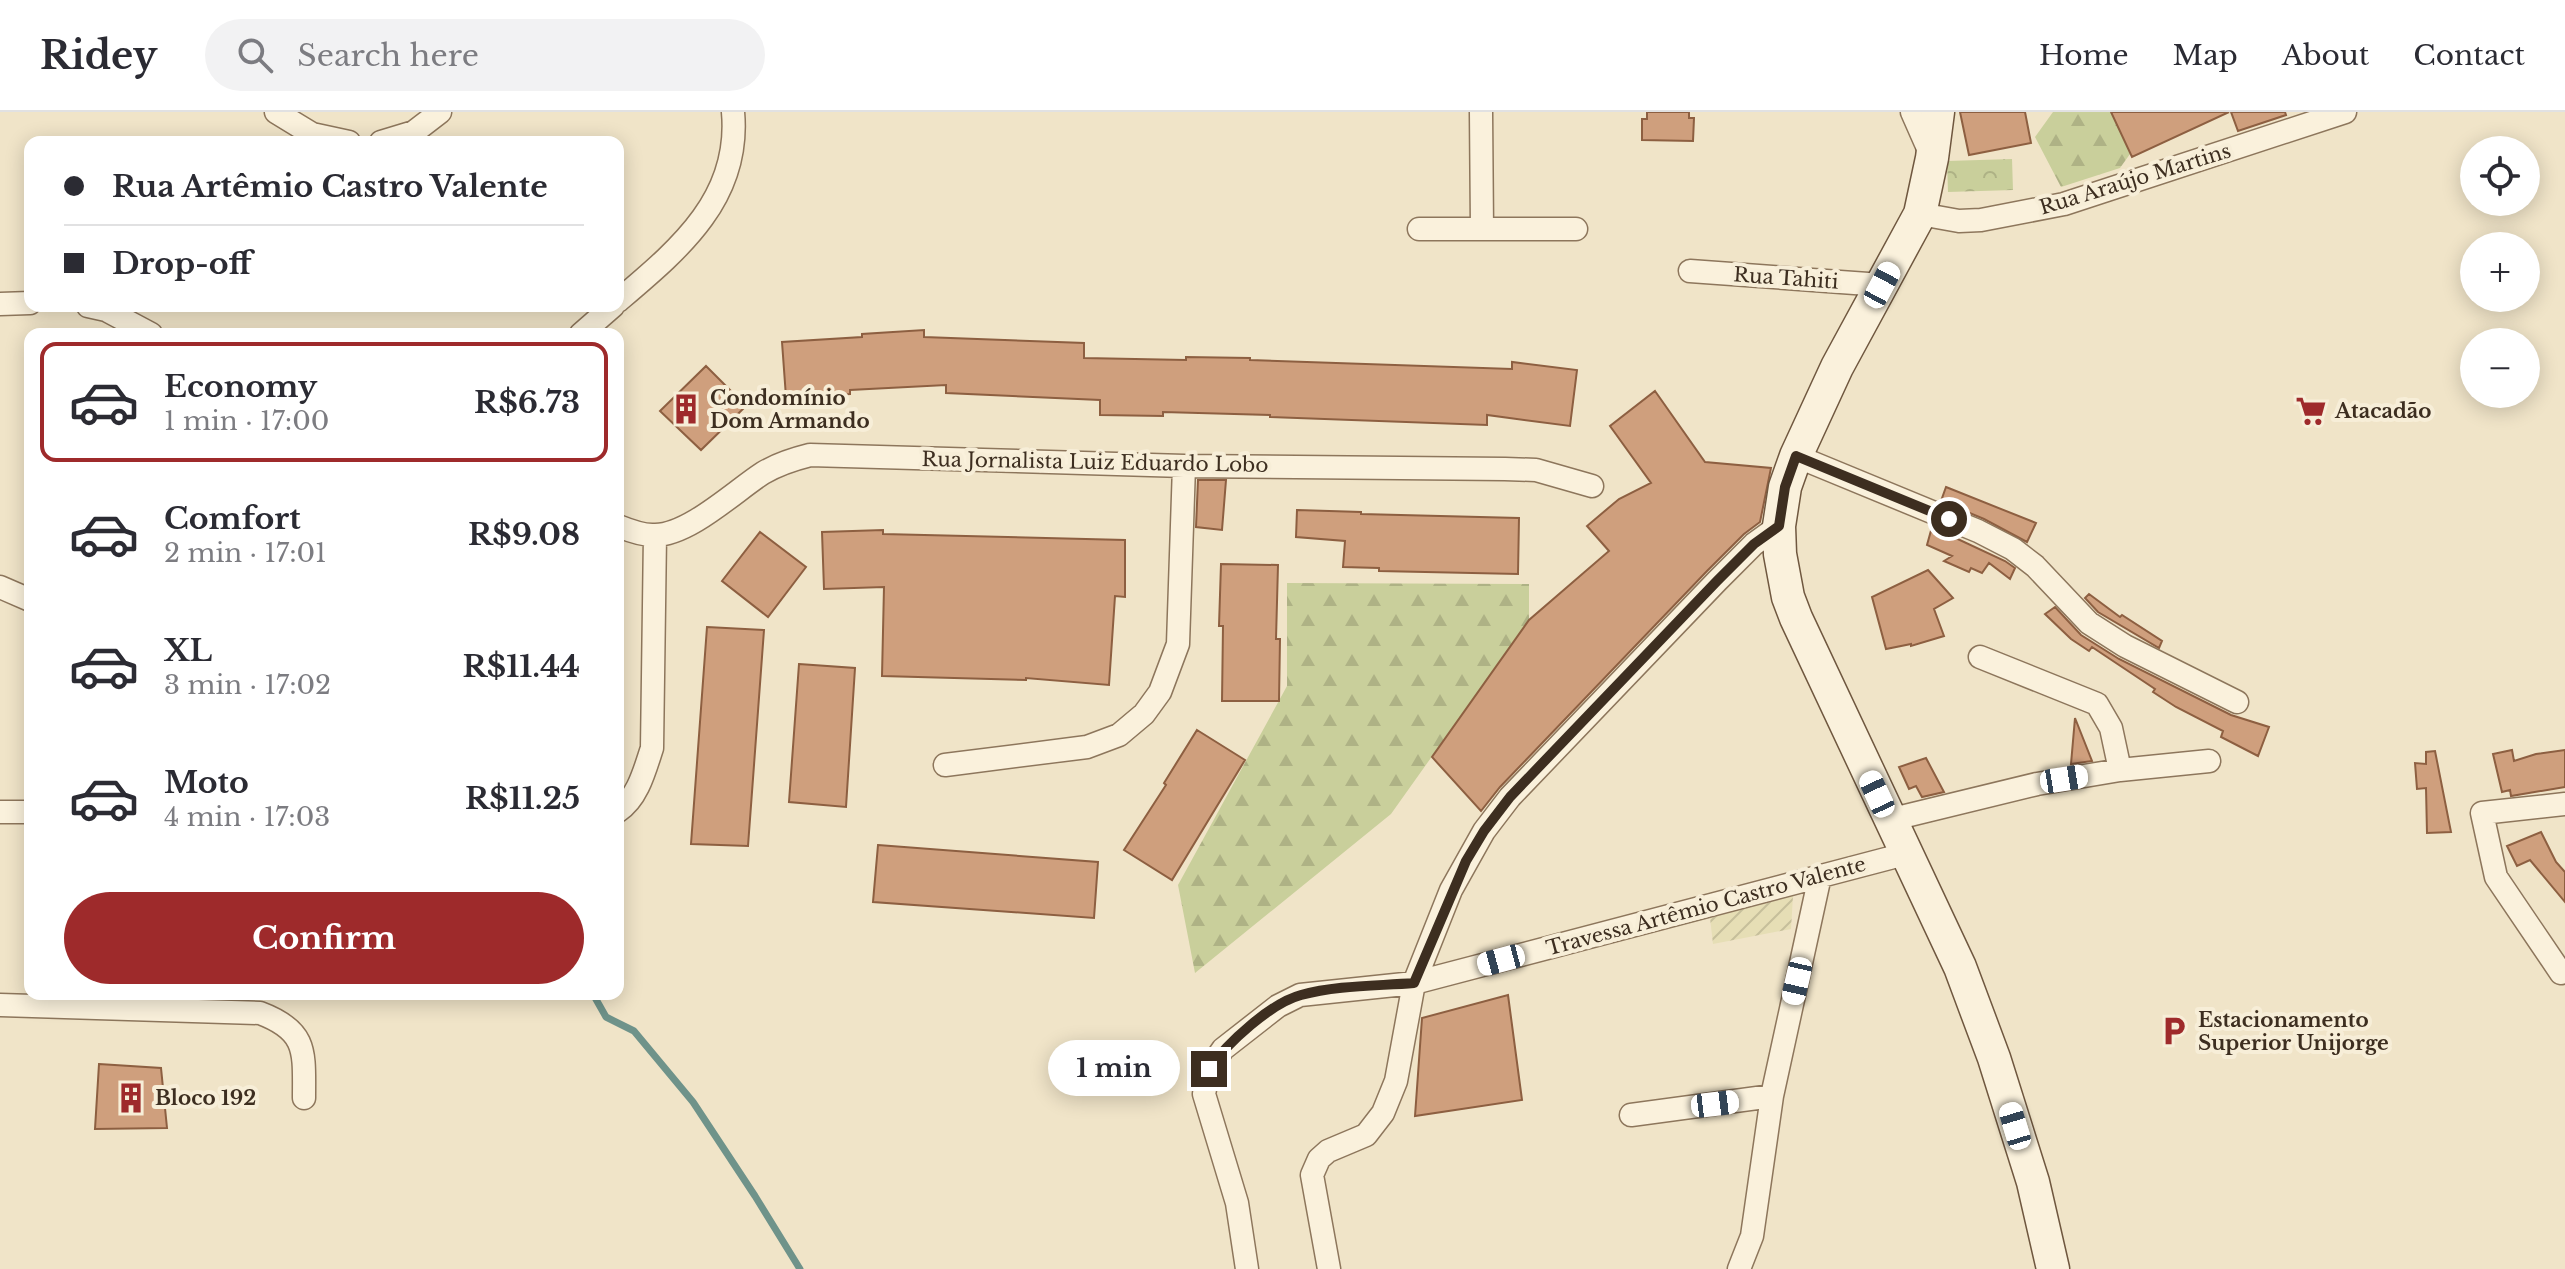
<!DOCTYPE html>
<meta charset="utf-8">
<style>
body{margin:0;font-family:"Libre Baskerville",serif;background:#f2f2f3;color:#2b2b33;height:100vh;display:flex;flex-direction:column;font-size:30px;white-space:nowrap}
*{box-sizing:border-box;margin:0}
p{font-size:26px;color:#7c7c81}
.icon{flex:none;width:44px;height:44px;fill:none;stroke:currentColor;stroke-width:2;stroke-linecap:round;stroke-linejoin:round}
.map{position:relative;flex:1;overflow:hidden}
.drawer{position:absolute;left:24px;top:216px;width:600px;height:672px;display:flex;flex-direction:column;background:#fff;border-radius:16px;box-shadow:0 4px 20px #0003}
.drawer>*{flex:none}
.top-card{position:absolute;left:24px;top:24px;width:600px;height:176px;border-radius:16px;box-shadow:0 4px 20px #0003;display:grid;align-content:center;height:176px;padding:0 40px;background:#fff}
.tools{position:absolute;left:2460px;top:24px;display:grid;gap:16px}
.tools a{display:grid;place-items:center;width:80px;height:80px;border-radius:50%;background:#fff;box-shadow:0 4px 20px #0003;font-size:40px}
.end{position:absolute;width:36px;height:36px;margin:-18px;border:10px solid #3d2e20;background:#fff;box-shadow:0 0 0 4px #fff}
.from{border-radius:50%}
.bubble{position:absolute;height:56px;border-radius:28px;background:#fff;box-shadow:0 4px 20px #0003;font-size:26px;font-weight:800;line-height:56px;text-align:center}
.car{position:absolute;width:24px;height:48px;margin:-24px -12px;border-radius:10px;box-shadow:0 0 6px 2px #0007;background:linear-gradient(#fff 24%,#345 0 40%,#fff 0 76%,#345 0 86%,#fff 0)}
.top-card b{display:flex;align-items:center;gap:28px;height:76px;font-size:30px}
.top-card b+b{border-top:2px solid #e1e1e2}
.top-card i{width:20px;height:20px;background:#2b2b33}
ul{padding:14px 0 0;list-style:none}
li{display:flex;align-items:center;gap:24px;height:120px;margin:0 16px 12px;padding:0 24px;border:4px solid transparent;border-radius:16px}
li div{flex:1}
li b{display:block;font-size:30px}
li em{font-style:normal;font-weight:800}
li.on{border-color:#9e2a2b}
li>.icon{width:72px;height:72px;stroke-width:1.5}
.cta{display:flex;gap:16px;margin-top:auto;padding:16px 40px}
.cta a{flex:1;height:92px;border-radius:48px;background:#9e2a2b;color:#fff;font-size:32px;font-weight:800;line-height:92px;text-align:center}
header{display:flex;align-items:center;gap:48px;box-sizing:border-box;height:112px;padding:0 40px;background:#fff;border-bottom:2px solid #e1e1e2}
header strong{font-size:38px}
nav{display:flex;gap:44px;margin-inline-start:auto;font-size:28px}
.search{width:560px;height:72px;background:#f2f2f3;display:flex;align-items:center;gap:20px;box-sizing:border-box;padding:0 28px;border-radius:44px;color:#7c7c81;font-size:30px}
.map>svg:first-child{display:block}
</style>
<header>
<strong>Ridey</strong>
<div class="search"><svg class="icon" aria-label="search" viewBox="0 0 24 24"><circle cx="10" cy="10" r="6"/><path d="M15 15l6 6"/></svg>Search here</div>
<nav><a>Home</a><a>Map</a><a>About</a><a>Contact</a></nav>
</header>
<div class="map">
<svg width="2565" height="1157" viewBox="0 0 2565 1157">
<defs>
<pattern id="farmland-furrows" width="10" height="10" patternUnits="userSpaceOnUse" patternTransform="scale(2)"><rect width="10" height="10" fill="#e6deb5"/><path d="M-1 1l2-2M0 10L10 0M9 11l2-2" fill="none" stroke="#c6bf9b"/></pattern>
<pattern id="forest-firs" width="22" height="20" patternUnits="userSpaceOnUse" patternTransform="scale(2)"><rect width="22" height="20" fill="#c9cf9b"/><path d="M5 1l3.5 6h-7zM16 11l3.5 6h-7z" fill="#aeb285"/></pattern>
<pattern id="park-crowns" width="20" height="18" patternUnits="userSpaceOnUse" patternTransform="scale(2)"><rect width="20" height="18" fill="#c9cf9b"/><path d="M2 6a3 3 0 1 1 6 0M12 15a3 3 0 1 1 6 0" fill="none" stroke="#aeb285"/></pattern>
</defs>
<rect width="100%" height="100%" fill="#f0e4c8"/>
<path fill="url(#farmland-furrows)" d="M1793 784 1791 817 1713 832 1710 806Z"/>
<path fill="url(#forest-firs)" d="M2053 0H2112L2130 42 2120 56 2061 75 2035 25Z
M1287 471 1529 472V508L1391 702 1195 861 1178 773 1287 574Z"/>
<path fill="url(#park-crowns)" d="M2012 47 2013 78 1948 80 1947 49Z"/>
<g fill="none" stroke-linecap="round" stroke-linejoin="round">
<path stroke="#6f938a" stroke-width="7" d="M593 882 606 905 634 919 693 990 755 1084 800 1157"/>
</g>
<path fill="#cf9f7d" stroke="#8d5f41" stroke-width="2" d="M1647 0H1689V6H1694L1693 29 1642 28V7H1647Z
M1960 0H2025L2031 31 1969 43Z
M2111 0H2229L2132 45Z
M2231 0H2285L2286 3 2238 19Z
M924 218V225L1084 231V246L1186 248V245L1250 246V248L1512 257V250L1577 258 1570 314 1487 303V313L1270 305V303L1163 300V304L1100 303V288L946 281V273L850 278V282L786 285 782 230 862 225V222Z
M706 254 746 294 701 338 660 299Z
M1655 279 1705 350 1771 356 1760 410 1744 422 1707 459 1500 675 1481 699 1432 645 1529 508 1609 439 1587 414 1619 387 1651 371 1610 314Z
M1198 368H1226L1222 418 1196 415Z
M1946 375 2036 411 2027 430 1984 407 1941 389Z
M1297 398 1361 400V402L1519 406 1518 462 1379 459V456L1343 455 1345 429 1296 425Z
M1932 415 2005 449 2015 456 2010 467 1989 451 1982 461 1971 456 1969 460 1944 449 1952 444 1927 433Z
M883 418V422L1125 428V485L1115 484 1109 573 1026 566V568L882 564 884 475 824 477 822 420Z
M760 420 806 455 768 505 722 469Z
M1221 452 1278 453 1276 527H1280L1279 589H1222L1223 514H1219Z
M1928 458 1953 486 1934 497 1944 524 1911 534V532L1886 537 1872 485Z
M2089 482 2120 505 2122 503 2162 529 2159 536 2098 500 2085 486Z
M2055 495 2081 523 2119 547 2231 603 2269 615 2258 644 2221 625 2223 619 2176 595 2153 580 2155 577 2092 535 2089 539 2071 527 2045 502Z
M707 515 764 518 748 734 691 732Z
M799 552 855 556 846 695 789 690Z
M2075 606 2092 649 2071 652Z
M1197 618 1245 648 1172 768 1124 738 1166 673 1164 671Z
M2512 638 2514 649 2536 642 2565 638V675L2511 684 2510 678 2502 680 2493 642Z
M2435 639 2451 720 2427 721 2426 676 2417 677 2415 651 2426 652V640Z
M1926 646 1944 680 1922 685 1916 674 1909 677 1899 655Z
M2541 720 2556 750 2565 760V790L2530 748 2517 754 2507 734Z
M878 733 1098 750 1094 806 873 790Z
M1508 883 1522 988 1415 1004 1422 906Z
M99 952 161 956 167 1016 95 1017Z"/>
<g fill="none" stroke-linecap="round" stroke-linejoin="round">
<g stroke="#8d765c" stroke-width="25">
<path id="street" d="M276 0 312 22 349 30
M1481 0 1482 117H1576
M1912 0 1931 43
M381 30 414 20 440 0
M1920 102 1959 109 1981 108 2064 92 2345 0
M1419 117H1482
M1690 159 1882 173
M618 189C678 138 741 87 733 0
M0 192 30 191
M88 194 106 198 151 222
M581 222 613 194
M1796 344 1978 419 2013 437 2035 454 2089 511 2125 534 2237 590
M618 414C628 418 644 424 655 423 689 423 735 379 763 361 778 352 794 347 810 343L1184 354 1505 357 1536 358 1592 374
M0 475 30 488
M1980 545 2097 592 2111 616 2120 658
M945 653 1087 635 1119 623 1144 602 1160 580 1178 532 1184 354
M618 699C638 686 645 657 652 636L655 423
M0 700H30
M1889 708 2037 672 2120 658 2209 649
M2561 861 2496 765 2482 701 2565 692
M0 893 260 901C308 919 304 940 304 986
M1631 1003 1772 984
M1247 1157 1237 1091 1204 982 1209 957 1223 937 1278 894 1300 883 1414 871 1905 742
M1329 1157 1312 1063 1319 1047 1328 1039 1366 1023 1383 1001 1396 969 1414 871 1451 778 1484 719 1510 685 1717 469 1754 432 1779 414
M1739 1157 1752 1124 1772 984 1820 764"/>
</g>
<g stroke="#6f573f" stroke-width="35">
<path id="secondary" d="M1938 0 1932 46 1920 102 1837 255 1796 344 1785 375 1779 414 1780 442 1788 485 1796 506 1960 855 1994 946 2033 1070 2053 1157"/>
</g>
<use href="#street" stroke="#faf1dc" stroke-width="22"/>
<use href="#secondary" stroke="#faf1dc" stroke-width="32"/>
</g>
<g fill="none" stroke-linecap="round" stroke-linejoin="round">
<path stroke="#3d2e20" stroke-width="10" d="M1209 957C1227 931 1271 891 1301 883 1337 873 1378 874 1414 871L1466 749 1484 719 1510 685 1717 469 1754 432 1779 414 1785 375 1796 344 1949 407"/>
</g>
<defs>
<g id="building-bare" transform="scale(2.4)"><path d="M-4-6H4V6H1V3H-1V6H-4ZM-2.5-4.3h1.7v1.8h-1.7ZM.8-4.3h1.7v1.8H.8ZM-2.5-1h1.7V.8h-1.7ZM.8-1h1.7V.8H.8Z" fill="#9e2a2b" stroke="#f7eed8" stroke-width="2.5" paint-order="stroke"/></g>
<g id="supermarket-bare" transform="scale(2.4)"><path d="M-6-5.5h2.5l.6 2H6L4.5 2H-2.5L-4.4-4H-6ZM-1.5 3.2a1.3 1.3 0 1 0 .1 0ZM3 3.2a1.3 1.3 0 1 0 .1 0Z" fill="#9e2a2b" stroke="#f7eed8" stroke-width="2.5" paint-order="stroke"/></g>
<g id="parking-bare" transform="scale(2.4)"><path d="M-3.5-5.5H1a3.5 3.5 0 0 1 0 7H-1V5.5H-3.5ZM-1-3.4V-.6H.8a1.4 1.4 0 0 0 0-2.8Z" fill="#9e2a2b" stroke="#f7eed8" stroke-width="2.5" paint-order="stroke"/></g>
</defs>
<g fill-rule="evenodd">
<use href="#building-bare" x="686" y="297"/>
<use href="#supermarket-bare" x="2311" y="299"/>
<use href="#parking-bare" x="2174" y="919"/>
<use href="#building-bare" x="131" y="986"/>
</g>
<g text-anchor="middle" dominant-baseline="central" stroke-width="8" stroke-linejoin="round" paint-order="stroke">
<g font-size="20" fill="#3d2e20" stroke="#f7eed8">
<text transform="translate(2135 67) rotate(-17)">Rua Araújo Martins</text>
<text transform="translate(1786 166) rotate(4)">Rua Tahiti</text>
<text transform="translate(1095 350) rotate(1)">Rua Jornalista Luiz Eduardo Lobo</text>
<text transform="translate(1706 794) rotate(-15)">Travessa Artêmio Castro Valente</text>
</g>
<g font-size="20" font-weight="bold" fill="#3d2e20" stroke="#f7eed8" text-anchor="start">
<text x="710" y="286">Condomínio<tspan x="710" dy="23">Dom Armando</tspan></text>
<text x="2335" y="299">Atacadão</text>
<text x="2198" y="908">Estacionamento<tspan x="2198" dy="23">Superior Unijorge</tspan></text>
<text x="155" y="986">Bloco 192</text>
</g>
</g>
</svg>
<div class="tools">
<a><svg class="icon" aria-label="locate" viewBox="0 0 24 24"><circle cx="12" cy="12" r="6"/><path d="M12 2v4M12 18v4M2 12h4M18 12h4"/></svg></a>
<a>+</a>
<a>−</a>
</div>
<i class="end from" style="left:1949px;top:407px"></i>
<i class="end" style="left:1209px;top:957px"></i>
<div class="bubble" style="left:1048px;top:928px;width:132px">1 min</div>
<i class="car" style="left:1882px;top:173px;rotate:28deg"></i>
<i class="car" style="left:2064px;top:667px;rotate:81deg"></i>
<i class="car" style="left:1877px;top:682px;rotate:335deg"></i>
<i class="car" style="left:1501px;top:848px;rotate:255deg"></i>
<i class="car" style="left:1797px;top:869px;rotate:193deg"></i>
<i class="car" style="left:1715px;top:992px;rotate:83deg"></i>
<i class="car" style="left:2015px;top:1014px;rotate:343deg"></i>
<div class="top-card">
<b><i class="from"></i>Rua Artêmio Castro Valente</b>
<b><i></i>Drop-off</b>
</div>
<section class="drawer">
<ul>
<li class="on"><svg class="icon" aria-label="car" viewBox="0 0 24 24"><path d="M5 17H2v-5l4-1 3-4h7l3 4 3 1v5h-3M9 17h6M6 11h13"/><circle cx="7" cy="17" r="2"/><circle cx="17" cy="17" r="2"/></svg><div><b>Economy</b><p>1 min · 17:00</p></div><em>R$6.73</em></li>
<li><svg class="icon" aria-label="car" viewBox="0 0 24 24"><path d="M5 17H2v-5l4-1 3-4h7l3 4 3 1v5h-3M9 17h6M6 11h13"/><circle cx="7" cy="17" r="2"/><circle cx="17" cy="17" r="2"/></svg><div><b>Comfort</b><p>2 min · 17:01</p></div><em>R$9.08</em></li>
<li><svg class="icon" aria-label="car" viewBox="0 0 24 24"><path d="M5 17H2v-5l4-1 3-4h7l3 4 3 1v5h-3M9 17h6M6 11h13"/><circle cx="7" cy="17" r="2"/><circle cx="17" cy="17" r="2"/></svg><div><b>XL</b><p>3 min · 17:02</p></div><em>R$11.44</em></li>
<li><svg class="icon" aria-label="car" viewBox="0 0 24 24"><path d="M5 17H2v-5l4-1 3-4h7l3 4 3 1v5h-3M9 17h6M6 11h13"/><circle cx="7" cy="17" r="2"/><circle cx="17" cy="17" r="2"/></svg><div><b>Moto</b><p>4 min · 17:03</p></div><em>R$11.25</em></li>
</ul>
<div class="cta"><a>Confirm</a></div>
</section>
</div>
